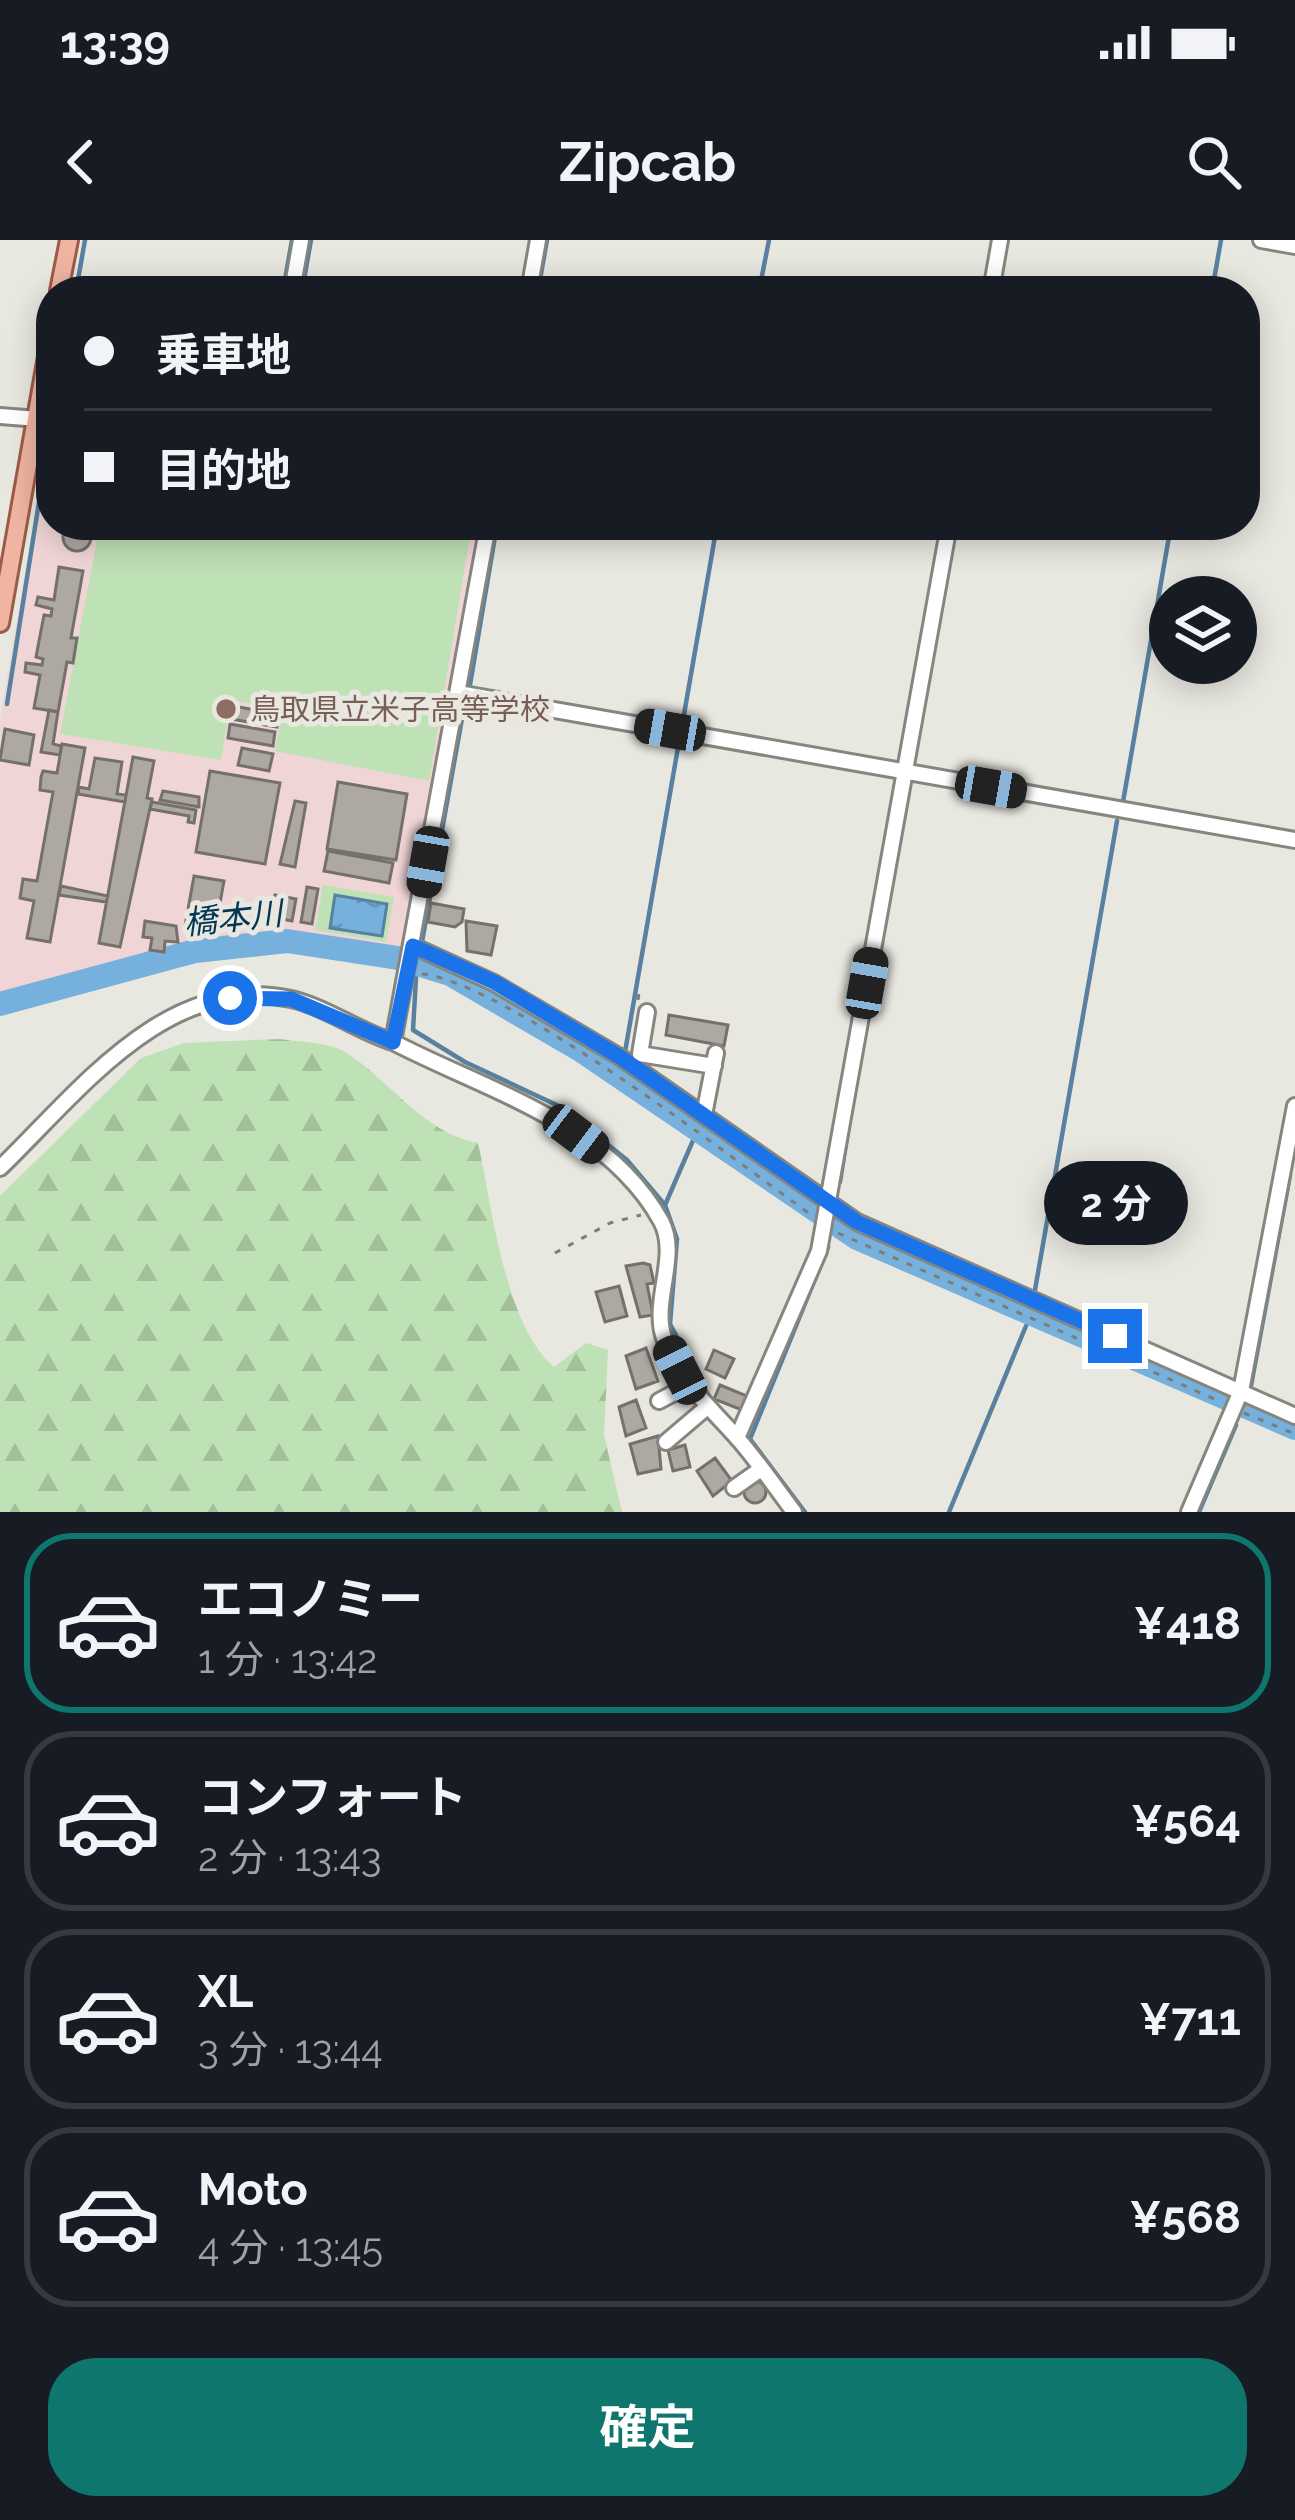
<!DOCTYPE html>
<html lang="ja">
<meta charset="utf-8">
<style>
body{margin:0;font-family:Raleway,"Noto Sans JP",sans-serif;background:#242831;color:#f1f3f6;height:100vh;display:flex;flex-direction:column;font-size:45px;white-space:nowrap}
*{box-sizing:border-box;margin:0}
p{font-size:39px;color:#9ea1a6}
.icon{flex:none;width:66px;height:66px;fill:none;stroke:currentColor;stroke-width:2;stroke-linecap:round;stroke-linejoin:round}
.map{position:relative;height:1272px;overflow:hidden}
.side{display:flex;flex-direction:column;background:#171b24;flex:1}
.side>*{flex:none}
.guide{position:absolute;left:36px;top:36px;width:1224px;height:264px;border-radius:48px;box-shadow:0 6px 30px #0003;display:grid;align-content:center;height:264px;padding:0 48px;background:#171b24}
.controls{position:absolute;left:1149px;top:336px;display:grid;gap:24px}
.controls a{display:grid;place-items:center;width:108px;height:108px;border-radius:50%;background:#171b24;box-shadow:0 6px 30px #0003;font-size:60px}
.end{position:absolute;width:54px;height:54px;margin:-27px;border:15px solid #1a73e8;background:#fff;box-shadow:0 0 0 6px #fff}
.from{border-radius:50%}
.bubble{position:absolute;height:84px;border-radius:42px;background:#171b24;box-shadow:0 6px 30px #0003;font-size:39px;font-weight:700;line-height:84px;text-align:center}
.car{position:absolute;width:36px;height:72px;margin:-36px -18px;border-radius:15px;box-shadow:0 0 9px 3px #0007;background:linear-gradient(#222 24%,#8ab4d8 0 40%,#222 0 76%,#8ab4d8 0 86%,#222 0)}
.guide b{display:flex;align-items:center;gap:42px;height:114px;font-size:45px}
.guide b+b{border-top:3px solid #363941}
.guide i{width:30px;height:30px;background:#f1f3f6}
ul{padding:21px 0 0;list-style:none}
li{display:flex;align-items:center;gap:36px;height:180px;margin:0 24px 18px;padding:0 24px;border:6px solid #363941;border-radius:48px}
li div{flex:1}
li b{display:block;font-size:45px}
li em{font-style:normal;font-weight:700}
li.current{border-color:#0f766e}
li>.icon{width:108px;height:108px;stroke-width:1.5}
.button{display:flex;gap:24px;margin-top:auto;padding:24px 48px}
.button a{flex:1;height:138px;border-radius:48px;background:#0f766e;color:#fff;font-size:48px;font-weight:700;line-height:138px;text-align:center}
.status{display:flex;justify-content:space-between;align-items:center;height:84px;padding:0 60px;background:#171b24;direction:ltr}
.status svg{height:33px;fill:currentColor}
header{display:flex;justify-content:space-between;align-items:center;height:156px;padding:0 48px;background:#171b24;font-size:54px;font-weight:700}
.map>svg:first-child{display:block}
</style>
<div class="status"><b>13:39</b><svg viewBox="0 0 49 12"><path d="M0 12V9h3v3zM5 12V6h3v6zM10 12V3h3v9zM15 12V0h3v12zM26 1h20v11H26zM47 4h2v5h-2z"/></svg></div>
<header><svg class="icon" aria-label="back" viewBox="0 0 24 24"><path d="M15 5l-7 7 7 7"/></svg>Zipcab<svg class="icon" aria-label="search" viewBox="0 0 24 24"><circle cx="10" cy="10" r="6"/><path d="M15 15l6 6"/></svg></header>
<div class="map">
<svg width="1295" height="1272" viewBox="0 0 1295 1272">
<defs>
<pattern id="forest-firs" width="22" height="20" patternUnits="userSpaceOnUse" patternTransform="scale(3)"><rect width="22" height="20" fill="#bfe1b6"/><path d="M5 1l3.5 6h-7zM16 11l3.5 6h-7z" fill="#a3c09b"/></pattern>
<pattern id="water-ripples" width="26" height="14" patternUnits="userSpaceOnUse" patternTransform="scale(3)"><rect width="26" height="14" fill="#76b0dc"/><path d="M2 4q2-2 4 0t4 0M15 11q2-2 4 0t4 0" fill="none" stroke="#6596bc"/></pattern>
</defs>
<rect width="100%" height="100%" fill="#e8e7e0"/>
<path fill="#f0d5d7" d="M51 183V285H482L406 714 296 694 220 703 0 759V480Z"/>
<path fill="url(#forest-firs)" d="M280 799C300 802 328 802 345 812 390 840 423 893 478 903 492 965 504 1084 554 1127L586 1103 608 1110 604 1195 622 1272H0V956L141 818 184 803Z"/>
<path fill="#bfe1b6" d="M100 285H472L429 541 275 511 283 469 231 460 221 520 60 494Z
M323 645 394 657 386 702 315 690Z"/>
<path fill="url(#water-ripples)" stroke="#59819f" stroke-width="3" d="M335 655 387 664 382 696 330 688Z"/>
<g fill="none" stroke-linecap="round" stroke-linejoin="round">
<path stroke="#59819f" stroke-width="4.5" d="M76 51 85 0
M283 51 292 0
M302 51 311 0
M538 51 547 0
M759 51 769 0
M1212 51 1221 0
M930 427 937 391
M470 445 497 285
M7 464 48 205
M682 486 717 285
M1123 562 1171 285
M422 702 463 473
M416 738 413 790 465 822 561 867 627 920 665 965 677 999 670 1084 709 1157
M625 812 680 496
M1293 915 1295 906
M840 942 852 865
M665 965 698 889
M1035 1050 1117 581
M1250 1151 1290 935
M805 1272 750 1199 828 1007
M949 1272 1026 1086
M1199 1272 1236 1185"/>
<path stroke="#76b0dc" stroke-width="24" d="M0 764 195 711 287 701 398 718 450 734 582 811 857 998 1295 1188"/>
</g>
<path fill="#ada8a2" stroke="#75706b" stroke-width="3" d="M63 297a14 14 0 1 1 28 0a14 14 0 1 1-28 0Z
M59 327 83 331 71 398H77L73 423 67 422 58 472 34 468 40 435 25 432 26 423 42 425 43 419 36 417 44 375 51 376 52 369 36 365 38 357 54 360Z
M233 466 279 474 277 487 231 479Z
M49 470 58 472 53 504 61 506 60 515 41 512Z
M230 484 275 492 273 506 228 498Z
M5 489 34 495 29 525 0 520Z
M62 504 85 508 50 702 27 698 34 661 20 658 23 639 37 641 53 552 40 550 41 537 43 531 57 533Z
M242 508 273 514 269 531 238 525Z
M133 517 154 521 147 558 152 559 120 707 99 703Z
M95 518 122 522 117 554 126 555 125 562 78 554 79 547 89 549Z
M210 531 280 543 265 624 196 612Z
M338 542 407 554 396 620 327 609Z
M163 551 199 557V567L160 560Z
M295 561 306 563 295 627 280 624Z
M152 562 196 570 194 583 188 582 189 576 150 569Z
M328 611 393 623 389 643 324 631Z
M194 636 224 641 215 691 185 686Z
M61 646 108 656 106 662 59 655Z
M307 647 318 649 312 684 301 682Z
M275 655 296 659 292 681 271 677Z
M431 663 464 669 462 682 455 687 428 682Z
M145 681 176 686 178 702 165 701 164 712 150 710 152 698 143 697Z
M466 681 497 686 491 715 467 711Z
M669 775 728 785 724 806 666 795Z
M643 1023 650 1025 654 1043 647 1044 653 1075 640 1077 626 1026Z
M619 1046 627 1076 605 1082 596 1052Z
M646 1108 658 1141 636 1149 626 1116Z
M714 1110 734 1119 725 1138 706 1129Z
M720 1145 747 1156 742 1170 714 1159Z
M636 1160 646 1188 626 1196 619 1167Z
M658 1196 661 1229 638 1234 630 1204Z
M685 1205 690 1227 673 1231 668 1210Z
M715 1218 732 1241 713 1256 697 1231Z
M744 1252a11 11 0 1 1 22 0a11 11 0 1 1-22 0Z"/>
<g fill="none" stroke-linecap="round" stroke-linejoin="round">
<g stroke="#86857e" stroke-width="20">
<path id="minor" d="M1261 0 1295 6
M292 51 301 0
M529 51 538 0
M991 51 1000 0
M0 176 51 180
M488 285 393 802C485 850 607 883 661 981 680 1016 651 1061 664 1098 679 1141 710 1167 739 1200 758 1222 776 1248 794 1272
M458 453 1295 600
M413 706 494 743 620 817 857 982 1295 1176
M647 772 640 814 714 826
M704 875 716 813
M0 928C78 853 167 732 291 759 326 767 358 791 393 802
M659 1161 689 1145
M737 1198 819 1011 949 285
M666 1202 706 1168
M734 1248 761 1229
M1189 1272 1241 1151 1295 866"/>
</g>
<g stroke="#9b5c47" stroke-width="22">
<path id="major" d="M59 51 69 0
M0 383 51 94"/>
</g>
<path stroke="#7d7d78" stroke-width="3" stroke-dasharray="6 9" stroke-linecap="butt" d="M422 734C506 743 733 919 810 974
M638 760 640 746
M838 993 1219 1161
M555 1013 610 983 641 975
M1244 1173 1295 1194"/>
<use href="#minor" stroke="#fff" stroke-width="14"/>
<use href="#major" stroke="#efb5a2" stroke-width="16"/>
</g>
<g fill="none" stroke-linecap="round" stroke-linejoin="round">
<path stroke="#1a73e8" stroke-width="15" d="M230 758 291 759 393 802 413 706 494 742 620 817 857 982 1115 1096"/>
</g>
<circle fill="#8d6e63" stroke="#e8e7e0" stroke-width="4.5" cx="226" cy="469" r="12"/>
<g text-anchor="middle" dominant-baseline="central" stroke-width="10" stroke-linejoin="round" paint-order="stroke">
<g font-size="30" fill="#785e54" stroke="#e8e7e0" text-anchor="start">
<text x="250" y="469">鳥取県立米子高等学校</text>
</g>
<g font-size="33" font-style="italic" fill="#053653" stroke="#e8e7e0">
<text transform="translate(233 678) rotate(-6)">橋本川</text>
</g>
</g>
</svg>
<div class="controls">
<a><svg class="icon" aria-label="layers" viewBox="0 0 24 24"><path d="M12 4l9 5-9 5-9-5zM3 14l9 5 9-5"/></svg></a>
</div>
<i class="end from" style="left:230px;top:758px"></i>
<i class="end" style="left:1115px;top:1096px"></i>
<div class="bubble" style="left:1044px;top:921px;width:144px">2 分</div>
<i class="car" style="left:670px;top:490px;rotate:280deg"></i>
<i class="car" style="left:991px;top:547px;rotate:100deg"></i>
<i class="car" style="left:428px;top:622px;rotate:190deg"></i>
<i class="car" style="left:867px;top:743px;rotate:10deg"></i>
<i class="car" style="left:576px;top:894px;rotate:127deg"></i>
<i class="car" style="left:680px;top:1130px;rotate:333deg"></i>
<div class="guide">
<b><i class="from"></i>乗車地</b>
<b><i></i>目的地</b>
</div>
</div>
<section class="side">
<ul>
<li class="current"><svg class="icon" aria-label="car" viewBox="0 0 24 24"><path d="M5 17H2v-5l4-1 3-4h7l3 4 3 1v5h-3M9 17h6M6 11h13"/><circle cx="7" cy="17" r="2"/><circle cx="17" cy="17" r="2"/></svg><div><b>エコノミー</b><p>1 分 · 13:42</p></div><em>¥418</em></li>
<li><svg class="icon" aria-label="car" viewBox="0 0 24 24"><path d="M5 17H2v-5l4-1 3-4h7l3 4 3 1v5h-3M9 17h6M6 11h13"/><circle cx="7" cy="17" r="2"/><circle cx="17" cy="17" r="2"/></svg><div><b>コンフォート</b><p>2 分 · 13:43</p></div><em>¥564</em></li>
<li><svg class="icon" aria-label="car" viewBox="0 0 24 24"><path d="M5 17H2v-5l4-1 3-4h7l3 4 3 1v5h-3M9 17h6M6 11h13"/><circle cx="7" cy="17" r="2"/><circle cx="17" cy="17" r="2"/></svg><div><b>XL</b><p>3 分 · 13:44</p></div><em>¥711</em></li>
<li><svg class="icon" aria-label="car" viewBox="0 0 24 24"><path d="M5 17H2v-5l4-1 3-4h7l3 4 3 1v5h-3M9 17h6M6 11h13"/><circle cx="7" cy="17" r="2"/><circle cx="17" cy="17" r="2"/></svg><div><b>Moto</b><p>4 分 · 13:45</p></div><em>¥568</em></li>
</ul>
<div class="button"><a>確定</a></div>
</section>
